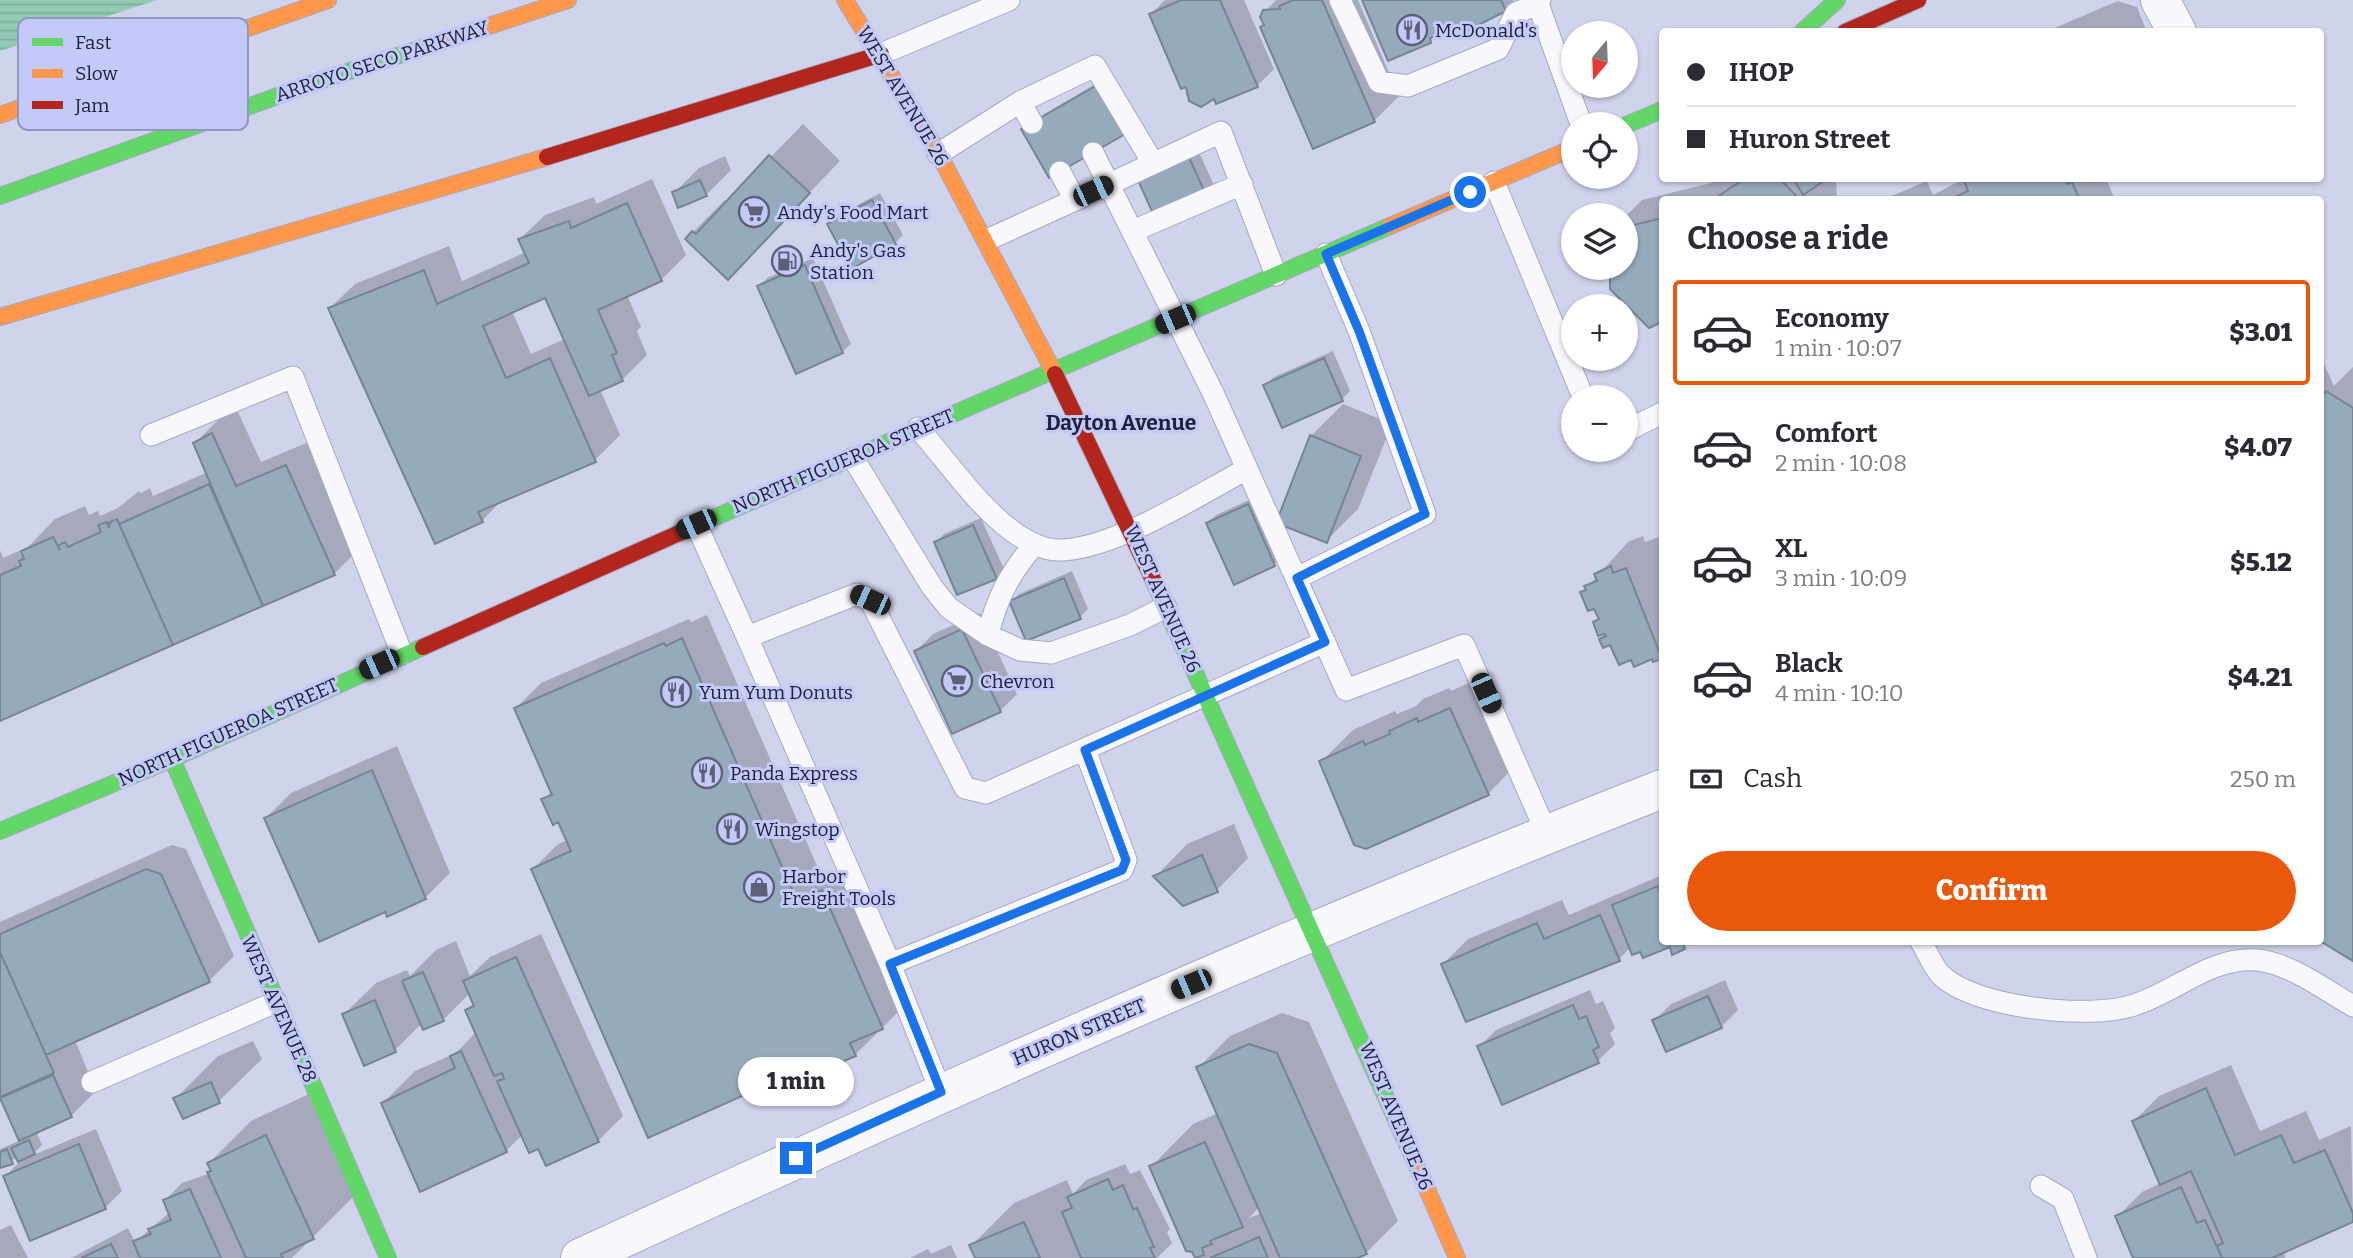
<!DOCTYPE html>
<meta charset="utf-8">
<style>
body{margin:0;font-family:Bitter,serif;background:#f2f2f3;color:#2b2b33;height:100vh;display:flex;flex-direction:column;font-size:26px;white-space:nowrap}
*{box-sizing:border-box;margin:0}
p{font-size:23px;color:#7c7c81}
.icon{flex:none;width:38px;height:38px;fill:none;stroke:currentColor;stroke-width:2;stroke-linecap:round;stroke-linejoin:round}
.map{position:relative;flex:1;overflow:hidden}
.side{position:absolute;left:1659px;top:196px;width:665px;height:749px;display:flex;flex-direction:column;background:#fff;border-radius:7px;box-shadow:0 2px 5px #0004}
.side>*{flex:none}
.top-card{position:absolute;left:1659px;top:28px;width:665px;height:154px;border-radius:7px;box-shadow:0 2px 5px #0004;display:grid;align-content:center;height:154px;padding:0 28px;background:#fff}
.needle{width:46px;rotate:199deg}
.buttons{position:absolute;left:1561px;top:21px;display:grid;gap:14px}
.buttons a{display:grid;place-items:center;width:77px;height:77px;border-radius:50%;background:#fff;box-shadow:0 2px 5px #0004;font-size:35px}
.end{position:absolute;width:32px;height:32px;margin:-16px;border:9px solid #1a73e8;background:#fff;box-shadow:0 0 0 4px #fff}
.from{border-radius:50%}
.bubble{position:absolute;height:49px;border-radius:24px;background:#fff;box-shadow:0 2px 5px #0004;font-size:23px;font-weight:800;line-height:49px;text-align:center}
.car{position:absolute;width:21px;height:42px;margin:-21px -10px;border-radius:9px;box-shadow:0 0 5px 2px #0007;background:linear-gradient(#222 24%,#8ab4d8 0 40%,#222 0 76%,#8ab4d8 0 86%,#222 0)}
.top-card b{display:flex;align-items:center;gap:24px;height:66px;font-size:26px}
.top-card b+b{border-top:2px solid #e1e1e2}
.top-card i{width:18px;height:18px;background:#2b2b33}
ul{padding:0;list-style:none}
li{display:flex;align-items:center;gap:21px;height:105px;margin:0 14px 10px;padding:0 14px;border:4px solid transparent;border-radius:7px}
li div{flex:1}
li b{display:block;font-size:26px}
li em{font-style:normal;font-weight:800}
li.active{border-color:#ea580c}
li>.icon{width:63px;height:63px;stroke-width:1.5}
h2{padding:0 28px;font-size:32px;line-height:84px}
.pay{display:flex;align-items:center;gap:18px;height:77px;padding:0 28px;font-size:26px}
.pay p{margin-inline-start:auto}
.action{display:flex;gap:14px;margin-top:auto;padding:14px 28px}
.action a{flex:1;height:80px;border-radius:42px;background:#ea580c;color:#fff;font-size:28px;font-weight:800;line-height:80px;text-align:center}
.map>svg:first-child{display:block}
</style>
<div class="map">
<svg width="2353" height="1258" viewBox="0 0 2353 1258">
<defs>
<pattern id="water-rules" width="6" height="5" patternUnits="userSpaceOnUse" patternTransform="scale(1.75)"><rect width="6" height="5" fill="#91cbb4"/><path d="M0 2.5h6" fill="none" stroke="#7dae9c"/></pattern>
</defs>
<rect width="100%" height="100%" fill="#d0d3ec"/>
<path fill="url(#water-rules)" d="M0 0H157L0 51Z"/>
<path fill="#0003" fill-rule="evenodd" d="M1165 0H1244L1274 69 1257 86 1190 100 1186 95 1188 85 1151 14Z
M1276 0H1358L1399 96 1374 121 1265 24 1262 14Z
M1364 0H1514L1505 9 1458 24 1438 33 1430 41Z
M2118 1 2137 7 2147 32H2045Z
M1107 77 1134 123 1031 122Z
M803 124 840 161 728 277 693 232 725 200 727 202Z
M1197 148 1214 185 1205 193 1139 179Z
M725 156 731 170 706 195 674 193 699 168Z
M1731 178H1836L1837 200H1662V320L1650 326 1612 288 1611 268H1626V216L1642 200Z
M1965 178H2106L2115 200H1882L1927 181 1933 195Z
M652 179 686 255 661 280 627 295 641 327 637 331 647 355 622 380 600 389 620 435 595 460 502 500 482 521 330 308 355 284 449 246 462 281 526 252 520 239 545 215 594 197 596 204ZM546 296 565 339 531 354 512 311Z
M880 193 903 235 895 243 829 225 837 216Z
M813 258 851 344 842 352 759 287 767 278Z
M1333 351 1350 391 1342 399 1283 426 1265 385 1274 377Z
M2320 355 2334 386 2353 367V959L2320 939Z
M1343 404 1392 424 1358 509 1326 541 1311 436Z
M237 410 261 462 311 441 359 549 334 574 1 719 0 550 3 558 28 547 55 519 85 506 89 515 98 511 100 516 118 508 139 491 141 493 150 488 153 496 208 472 195 443 220 418Z
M1256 497 1283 556 1274 564 1234 582 1208 523 1216 515Z
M981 518 1004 569 996 577 936 542 944 534Z
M1643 536 1645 542 1658 537 1662 548V657L1654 660 1652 656 1632 657 1601 639 1606 634 1595 623 1600 617 1582 593 1628 542Z
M1072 571 1088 609 1080 617 1011 602 1019 594Z
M980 613 1017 694 1000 711 916 651 933 634Z
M707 615 822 877 847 866 907 1003 855 1055 779 1078 533 869 558 844 568 840 559 819 543 800 552 791 516 708 541 683 689 619 691 622Z
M1482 677 1519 762 1488 794 1321 762 1353 730 1395 711 1397 714 1416 706 1423 699 1449 688 1451 691Z
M397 746 450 873 425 898 266 818 291 793Z
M1234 824 1248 858 1217 890 1156 876 1187 844Z
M172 845 186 849 234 956 209 981 75 1040 96 1091 71 1116 36 1131 42 1145 31 1156 96 1129 122 1191 105 1208 5 1177 19 1162 17 1157 0 1167V1149L21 1140 3 1099 7 1094 1 1095 0 1091V922Z
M1662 875V942H1689L1684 947 1671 945 1641 950 1631 947 1619 959 1443 964 1468 939 1562 900 1569 915Z
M541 934 623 1116 598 1141 539 1147 523 1134 506 1151 383 1103 415 1071 456 1053 477 1031 467 1010 474 1003 470 993 443 1020 422 1023 395 1050 365 1063 344 1014 376 983 407 970 410 976 436 950 456 941 470 976 490 957Z
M1725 980 1738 1010 1721 1027 1654 1021 1671 1004Z
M1590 990 1596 1004 1603 1001 1615 1028 1610 1033 1615 1044 1598 1061 1479 1047 1496 1030Z
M1282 1013 1309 1022 1398 1221 1366 1253 1355 1258H1196L1193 1250 1189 1252 1151 1167 1193 1124 1218 1113 1198 1068 1230 1036ZM1259 1207 1262 1213 1249 1218Z
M253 1041 262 1059 219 1101 175 1099 218 1056Z
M2231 1065 2260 1131 2306 1111 2319 1140 2351 1126 2353 1221 2284 1251 2285 1258H2135L2117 1217 2142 1192 2161 1183 2134 1121 2159 1096Z
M309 1094 355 1195 292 1258H71L128 1228 135 1242 170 1212 165 1200 182 1183 208 1174 212 1170 209 1163 251 1121Z
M1125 1164 1130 1174 1140 1170 1170 1229 1167 1232 1172 1243 1157 1258H977L971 1246 1014 1203 1067 1180 1073 1194 1086 1180Z
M11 1225 28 1258H0V1230Z
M951 1245 957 1258H910L928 1249 931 1254Z"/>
<path fill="#95aabb" stroke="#778593" stroke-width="2" d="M1181 0H1220L1258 87 1216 104 1214 99 1201 107 1189 101 1186 87 1181 89 1149 14Z
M1293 0H1322L1375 122 1313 149 1260 27 1264 25 1260 17 1263 10 1280 9 1279 6Z
M1362 0H1501L1506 11 1461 34 1457 27 1430 38 1431 43 1388 61Z
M1099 84 1127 133 1049 178 1021 129Z
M769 155 810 193 728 280 685 239 692 231 696 234Z
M1188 155 1206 195 1155 218 1137 178Z
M1745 178H1779L1800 200H1713Z
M1793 178H1828L1803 195Z
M1963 178H2065L2067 184 2072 182 2080 200H1949L1968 191Z
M700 180 707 196 678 208 672 192Z
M872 200 896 244 851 269 827 224Z
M627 203 662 281 598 310 617 353 612 355 623 381 589 396 545 298 483 326 506 378 550 358 596 462 478 512 483 522 435 544 328 308 424 270 437 304 529 263 518 239 569 221 571 228Z
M1662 218V322L1649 328 1610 289V268H1626V227Z
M805 265 843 353 796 374 757 286Z
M1324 358 1343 401 1282 428 1263 385Z
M2326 391 2353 408V961L2320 941V401Z
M212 433 236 486 286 465 335 575 263 606 193 443Z
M1310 435 1361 456 1327 543 1276 523Z
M209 484 263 606 173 645 119 524Z
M1248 504 1275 566 1234 585 1206 523Z
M117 519 173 645 0 721V575L21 566 19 561 24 559 21 551 53 537 60 550 58 546 65 542 68 547 101 532 98 525 107 522 109 528 110 522Z
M973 525 997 579 957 595 934 542Z
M1611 566 1613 573 1626 568 1662 659 1653 662 1652 659 1634 667 1631 660 1619 665 1610 645 1603 648 1599 639 1606 636 1604 634 1598 636 1593 622 1599 619 1594 609 1588 611 1580 592 1586 590 1584 586 1597 581 1594 574Z
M1064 578 1081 619 1026 641 1009 601Z
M962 629 1001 712 952 734 914 651Z
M682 638 797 901 822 890 883 1029 850 1043 856 1056 782 1088 778 1080 648 1138 531 869 571 851 558 822 553 825 541 799 552 795 514 708 664 643 666 646Z
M1450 708 1489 795 1366 849 1354 845 1319 761 1363 741 1365 745 1390 734 1389 731 1417 718 1418 722Z
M372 770 426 899 387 917 385 912 319 942 264 818Z
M1202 855 1218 892 1183 906 1153 876Z
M146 869 161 874 210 982 46 1055 0 952V934Z
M1658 886 1662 898V942H1682L1685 949 1672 955 1670 947 1643 958 1640 952 1632 955 1612 905Z
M1600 915 1620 961 1466 1022 1441 964 1537 923 1544 939Z
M0 952 54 1073 0 1097Z
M516 957 599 1142 546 1166 538 1149 529 1153 497 1081 504 1079 502 1073 494 1076 465 1010 474 1006 463 981Z
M423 972 444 1021 423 1030 402 981Z
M1708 996 1722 1028 1666 1052 1652 1020Z
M375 1000 396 1052 364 1066 342 1014Z
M1573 1005 1579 1019 1586 1016 1599 1047 1593 1050 1599 1063 1502 1105 1477 1046Z
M1249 1044 1277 1053 1367 1254 1358 1258H1280L1196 1067Z
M461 1051 507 1152 420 1192 381 1103 455 1068 450 1056Z
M53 1075 72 1117 19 1141 0 1098Z
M211 1082 220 1103 183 1119 173 1098Z
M2206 1088 2235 1155 2281 1135 2294 1163 2325 1150 2353 1213V1222L2272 1258H2222L2217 1246 2223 1243 2191 1171 2160 1185 2132 1121Z
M266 1135 314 1239 281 1254 283 1258H246L207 1172 211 1171 207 1163Z
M29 1140 35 1154 18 1162 11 1148Z
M1205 1142 1243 1227 1210 1241 1212 1244 1202 1248 1204 1255 1195 1258 1192 1252 1186 1251 1149 1166Z
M79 1144 106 1209 30 1241 3 1176Z
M7 1149 13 1164 0 1168V1152Z
M1108 1179 1113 1190 1123 1185 1133 1209 1137 1208 1154 1247 1150 1248 1155 1258H1081L1062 1212 1072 1208 1067 1197Z
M2181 1187 2197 1223 2205 1220 2222 1258H2133L2115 1216Z
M190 1189 221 1258H140L133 1241 151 1234 148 1229 171 1220 163 1200Z
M1024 1222 1040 1258H975L969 1245Z
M1259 1237 1268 1258H1210Z
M111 1244 118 1258H81Z"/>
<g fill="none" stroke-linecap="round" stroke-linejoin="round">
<g stroke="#a6a9bf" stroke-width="23">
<path id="lane" d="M1340 0 1379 82 1408 86 1498 49 1516 13 1538 4
M1540 0 1538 4 1581 124
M881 54 1009 0
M1020 102 1095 66 1153 163
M1093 153 1214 395 1346 690 1464 645 1547 834
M938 154 1020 102 1032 123
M1060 172 1075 200 1221 132 1276 275
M1494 182 1583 397
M1133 231 1242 184
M987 240 1075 200
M918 428C948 462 976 504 1012 531 1026 541 1045 551 1062 550 1116 548 1198 495 1247 469
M1626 431 1662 413
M151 435 293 377 402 654
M853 458 932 587 949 608 988 635 1020 650 1051 653 1130 625 1166 607
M696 524 747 637
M1297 578 1425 514 1359 331 1326 254
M988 635C996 599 1010 573 1034 545
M1085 750 1126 860 1122 870 890 964 747 637 857 594 870 600 965 788 986 793 1325 642
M1921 942C1927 951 1932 965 1940 974 1972 1008 2091 1020 2134 1005 2176 992 2211 956 2258 960 2291 964 2325 990 2353 1006
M890 964 941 1092
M92 1082 276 1002
M2041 1186 2063 1199 2086 1258"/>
</g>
<g stroke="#a6a9bf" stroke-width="40">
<path id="street" d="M2160 0 2177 32
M580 1258C937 1094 1296 932 1662 789"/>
</g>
<g stroke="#a6a9bf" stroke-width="18">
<path id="fast" d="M1802 32 1837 0
M1626 125 1662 110
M0 196 322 80 437 43
M1055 370 1390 226
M704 522 1055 370
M1156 586 1420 1173
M172 759 388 1258
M0 831 172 759 423 647"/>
</g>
<g stroke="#a6a9bf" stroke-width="18">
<path id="slow" d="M845 0 935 147 1055 374
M437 43 568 0
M0 115 328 0
M1390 226 1573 148
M0 317 547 157
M1420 1173 1457 1258"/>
</g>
<g stroke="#a6a9bf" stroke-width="18">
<path id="jam" d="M1845 32 1918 0
M547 157 881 54
M1055 374 1156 586
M423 647 704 522"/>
</g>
<use href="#lane" stroke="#f8f8fc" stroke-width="21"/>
<use href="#street" stroke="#f8f8fc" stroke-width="38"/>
<use href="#fast" stroke="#63d668" stroke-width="16"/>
<use href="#slow" stroke="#ff974d" stroke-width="16"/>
<use href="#jam" stroke="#b3261e" stroke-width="16"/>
</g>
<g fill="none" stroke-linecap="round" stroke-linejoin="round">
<path stroke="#1a73e8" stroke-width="9" d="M796 1158 941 1092 890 964 1122 870 1126 860 1085 750 1325 642 1297 578 1425 514 1359 331 1326 254 1470 192"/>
</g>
<defs>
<g id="restaurant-ring" transform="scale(1.575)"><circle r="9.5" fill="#c3c9f9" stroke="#5e6078" stroke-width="1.5"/><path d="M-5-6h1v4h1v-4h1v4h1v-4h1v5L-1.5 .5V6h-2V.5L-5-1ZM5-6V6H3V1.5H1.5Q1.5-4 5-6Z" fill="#5e6078"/></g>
<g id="supermarket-ring" transform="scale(1.575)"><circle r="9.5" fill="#c3c9f9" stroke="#5e6078" stroke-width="1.5"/><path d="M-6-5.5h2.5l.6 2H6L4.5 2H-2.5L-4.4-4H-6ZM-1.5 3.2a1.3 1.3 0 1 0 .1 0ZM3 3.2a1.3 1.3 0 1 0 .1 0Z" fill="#5e6078"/></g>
<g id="fuel-ring" transform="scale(1.575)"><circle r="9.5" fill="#c3c9f9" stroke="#5e6078" stroke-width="1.5"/><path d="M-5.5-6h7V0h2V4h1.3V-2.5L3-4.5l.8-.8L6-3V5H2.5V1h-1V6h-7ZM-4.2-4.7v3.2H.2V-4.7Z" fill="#5e6078"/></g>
<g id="shop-ring" transform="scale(1.575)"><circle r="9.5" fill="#c3c9f9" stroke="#5e6078" stroke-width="1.5"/><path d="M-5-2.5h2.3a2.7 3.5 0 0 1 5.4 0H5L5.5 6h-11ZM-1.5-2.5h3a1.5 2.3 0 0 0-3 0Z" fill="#5e6078"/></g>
</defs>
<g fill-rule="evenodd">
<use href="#restaurant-ring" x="1412" y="30"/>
<use href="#supermarket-ring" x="754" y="212"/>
<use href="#fuel-ring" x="787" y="261"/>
<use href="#supermarket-ring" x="957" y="681"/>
<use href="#restaurant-ring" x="676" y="692"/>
<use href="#restaurant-ring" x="707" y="773"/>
<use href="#restaurant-ring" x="732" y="829"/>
<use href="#shop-ring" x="759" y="887"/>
</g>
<g text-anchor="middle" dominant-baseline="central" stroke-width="6" stroke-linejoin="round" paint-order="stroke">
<g font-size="19" fill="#202239" stroke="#c3c9f9" text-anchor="start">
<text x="1435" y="30">McDonald's</text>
<text x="777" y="212">Andy's Food Mart</text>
<text x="810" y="250">Andy's Gas<tspan x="810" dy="22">Station</tspan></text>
<text x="980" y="681">Chevron</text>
<text x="699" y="692">Yum Yum Donuts</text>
<text x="730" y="773">Panda Express</text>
<text x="755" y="829">Wingstop</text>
<text x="782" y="876">Harbor<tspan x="782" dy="22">Freight Tools</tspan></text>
</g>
<g font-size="19" fill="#202239" stroke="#c3c9f9">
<text transform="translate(382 61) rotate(-18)">ARROYO SECO PARKWAY</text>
<text transform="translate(903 96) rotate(59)">WEST AVENUE 26</text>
<text transform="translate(843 461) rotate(-23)">NORTH FIGUEROA STREET</text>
<text transform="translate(1163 599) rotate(66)">WEST AVENUE 26</text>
<text transform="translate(228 732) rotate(-24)">NORTH FIGUEROA STREET</text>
<text transform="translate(279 1009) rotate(66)">WEST AVENUE 28</text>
<text transform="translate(1079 1032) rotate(-23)">HURON STREET</text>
<text transform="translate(1396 1116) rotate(67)">WEST AVENUE 26</text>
</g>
<g font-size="21" font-weight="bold" fill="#202239" stroke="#c3c9f9">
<text x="1121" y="423">Dayton Avenue</text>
</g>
</g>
<rect x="18" y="18" width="230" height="112" rx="10" fill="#c3c9f9" stroke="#9297bf" stroke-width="2"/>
<rect x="32" y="38" width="31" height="8" fill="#63d668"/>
<rect x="32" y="69" width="31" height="9" fill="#ff974d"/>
<rect x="32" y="101" width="31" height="8" fill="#b3261e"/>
<g font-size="19" fill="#202239">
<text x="75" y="49">Fast</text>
<text x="75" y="80">Slow</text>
<text x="75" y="112">Jam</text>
</g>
</svg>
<div class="buttons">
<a><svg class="needle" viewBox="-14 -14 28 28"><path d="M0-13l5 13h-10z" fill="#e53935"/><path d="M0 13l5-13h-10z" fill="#7c7c81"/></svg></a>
<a><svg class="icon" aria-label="locate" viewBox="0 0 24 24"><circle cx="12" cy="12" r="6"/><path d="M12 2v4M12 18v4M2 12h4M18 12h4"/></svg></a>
<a><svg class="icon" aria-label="layers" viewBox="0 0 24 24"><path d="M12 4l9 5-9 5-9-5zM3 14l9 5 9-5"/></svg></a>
<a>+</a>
<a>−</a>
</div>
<i class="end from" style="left:1470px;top:192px"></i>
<i class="end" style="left:796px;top:1158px"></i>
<div class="bubble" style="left:738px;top:1057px;width:116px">1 min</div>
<i class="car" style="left:1093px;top:191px;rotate:65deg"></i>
<i class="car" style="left:1175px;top:319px;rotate:247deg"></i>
<i class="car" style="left:696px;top:524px;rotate:246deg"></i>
<i class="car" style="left:870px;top:600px;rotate:294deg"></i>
<i class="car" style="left:379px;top:664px;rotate:246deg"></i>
<i class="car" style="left:1486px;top:693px;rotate:156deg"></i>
<i class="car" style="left:1191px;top:984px;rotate:247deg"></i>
<div class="top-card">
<b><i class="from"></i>IHOP</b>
<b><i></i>Huron Street</b>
</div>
<section class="side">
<h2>Choose a ride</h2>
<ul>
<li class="active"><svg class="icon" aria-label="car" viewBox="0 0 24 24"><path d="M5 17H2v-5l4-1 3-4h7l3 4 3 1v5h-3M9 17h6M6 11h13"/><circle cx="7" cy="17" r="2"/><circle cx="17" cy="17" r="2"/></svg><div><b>Economy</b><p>1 min · 10:07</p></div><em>$3.01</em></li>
<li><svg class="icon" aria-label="car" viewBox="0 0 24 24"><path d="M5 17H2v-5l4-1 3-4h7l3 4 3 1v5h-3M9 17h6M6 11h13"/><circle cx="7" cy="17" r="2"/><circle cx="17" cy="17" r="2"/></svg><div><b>Comfort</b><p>2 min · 10:08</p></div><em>$4.07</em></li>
<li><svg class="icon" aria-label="car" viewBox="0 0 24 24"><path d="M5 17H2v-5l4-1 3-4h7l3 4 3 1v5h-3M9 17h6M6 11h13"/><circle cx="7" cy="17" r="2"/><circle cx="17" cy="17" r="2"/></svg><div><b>XL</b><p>3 min · 10:09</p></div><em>$5.12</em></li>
<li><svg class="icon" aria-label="car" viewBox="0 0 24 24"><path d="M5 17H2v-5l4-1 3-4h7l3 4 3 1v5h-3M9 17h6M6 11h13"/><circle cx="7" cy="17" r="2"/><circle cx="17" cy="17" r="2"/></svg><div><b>Black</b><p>4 min · 10:10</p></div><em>$4.21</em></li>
</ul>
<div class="pay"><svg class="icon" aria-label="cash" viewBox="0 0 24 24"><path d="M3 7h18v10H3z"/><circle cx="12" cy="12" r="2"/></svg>Cash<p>250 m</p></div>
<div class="action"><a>Confirm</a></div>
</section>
</div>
